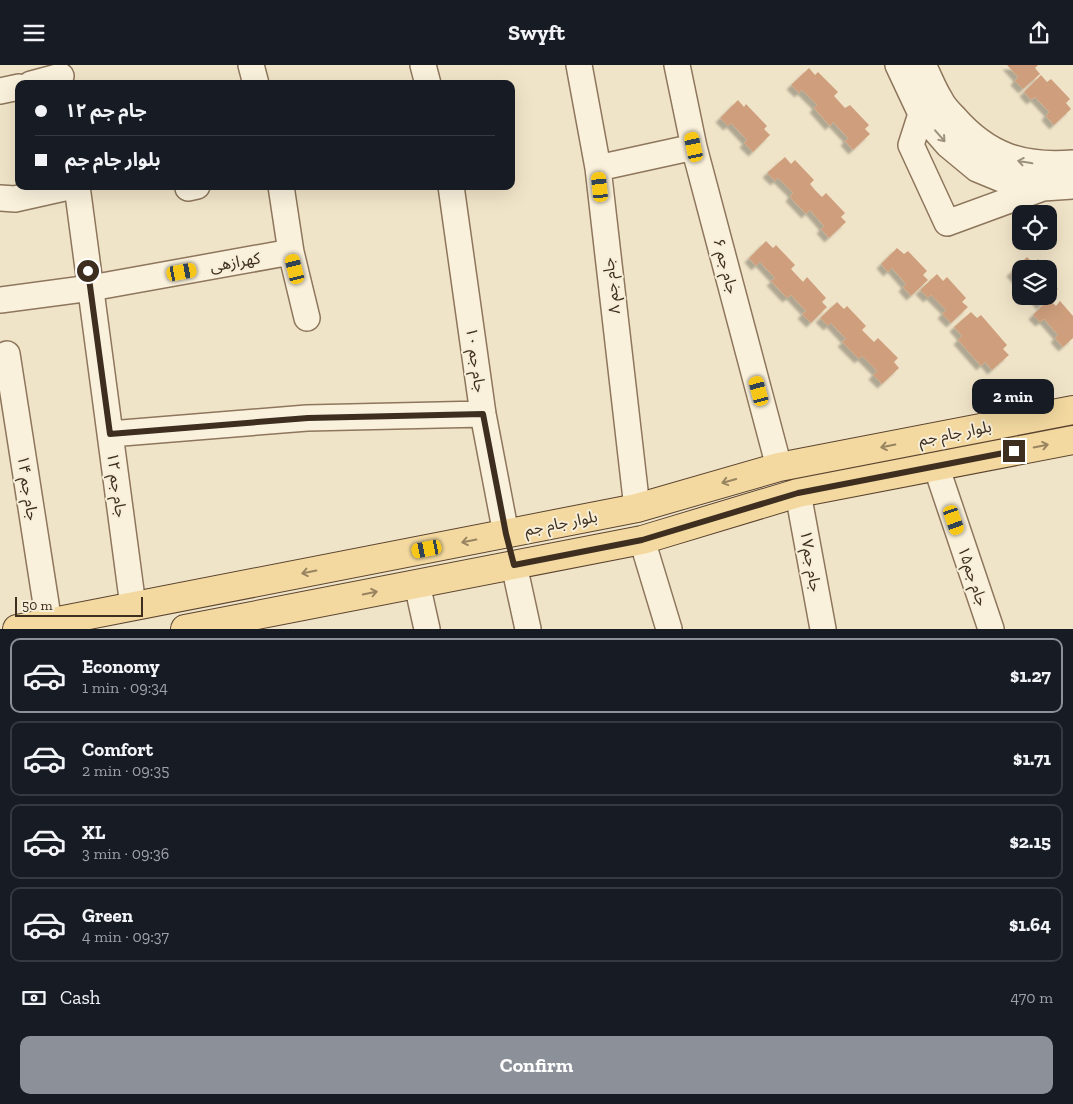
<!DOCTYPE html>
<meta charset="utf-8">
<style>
body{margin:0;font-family:"Zilla Slab","Noto Sans Arabic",serif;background:#242831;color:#f1f3f6;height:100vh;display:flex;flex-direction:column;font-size:19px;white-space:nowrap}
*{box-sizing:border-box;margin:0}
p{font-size:16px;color:#9ea1a6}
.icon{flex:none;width:28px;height:28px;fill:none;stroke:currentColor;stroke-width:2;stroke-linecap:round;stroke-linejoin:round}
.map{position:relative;height:564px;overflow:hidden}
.sheet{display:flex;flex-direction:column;background:#171b24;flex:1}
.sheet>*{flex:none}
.guide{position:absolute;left:15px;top:15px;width:500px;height:110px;border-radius:10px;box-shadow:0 5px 20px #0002;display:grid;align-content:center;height:110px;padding:0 20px;background:#171b24}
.fabs{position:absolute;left:1012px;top:140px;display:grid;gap:10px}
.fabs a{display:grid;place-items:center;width:45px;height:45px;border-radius:10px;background:#171b24;box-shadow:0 5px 20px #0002;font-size:25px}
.scale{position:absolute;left:15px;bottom:12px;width:128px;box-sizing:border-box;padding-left:5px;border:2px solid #3d2e20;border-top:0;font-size:14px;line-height:18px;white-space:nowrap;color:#3d2e20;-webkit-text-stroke:4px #f7eed8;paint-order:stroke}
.end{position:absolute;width:22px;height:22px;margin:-11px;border:6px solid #3d2e20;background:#fff;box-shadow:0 0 0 2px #fff}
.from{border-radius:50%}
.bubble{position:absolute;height:35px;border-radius:10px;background:#171b24;box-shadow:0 5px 20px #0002;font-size:16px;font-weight:700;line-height:35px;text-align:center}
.car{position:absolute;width:15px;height:30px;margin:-15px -8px;border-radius:6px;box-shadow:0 0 4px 1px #0007;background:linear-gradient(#f5c518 24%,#345 0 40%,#f5c518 0 76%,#345 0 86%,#f5c518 0)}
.guide b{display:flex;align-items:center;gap:18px;height:48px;font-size:19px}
.guide b+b{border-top:1px solid #363941}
.guide i{width:12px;height:12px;background:#f1f3f6}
ul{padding:9px 0 0;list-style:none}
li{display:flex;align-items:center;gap:15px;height:75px;margin:0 10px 8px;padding:0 10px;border:2px solid #363941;border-radius:10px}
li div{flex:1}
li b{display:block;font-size:19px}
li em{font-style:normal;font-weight:700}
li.selected{border-color:#8c9099}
li>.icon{width:45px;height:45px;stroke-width:1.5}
.pay{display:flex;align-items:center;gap:12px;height:55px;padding:0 20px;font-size:19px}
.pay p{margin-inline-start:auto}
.button{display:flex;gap:10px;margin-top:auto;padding:10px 20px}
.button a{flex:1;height:58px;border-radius:10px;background:#8c9099;color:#fff;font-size:20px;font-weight:700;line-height:58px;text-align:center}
header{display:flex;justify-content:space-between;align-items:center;height:65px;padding:0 20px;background:#171b24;font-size:22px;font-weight:700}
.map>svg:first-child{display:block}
</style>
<header><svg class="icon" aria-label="menu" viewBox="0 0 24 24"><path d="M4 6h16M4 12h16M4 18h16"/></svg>Swyft<svg class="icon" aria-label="share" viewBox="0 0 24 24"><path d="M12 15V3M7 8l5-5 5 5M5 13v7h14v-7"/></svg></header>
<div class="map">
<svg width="1073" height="564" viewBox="0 0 1073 564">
<defs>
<filter id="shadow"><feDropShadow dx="-4.5" dy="4.5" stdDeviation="1" flood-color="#0004"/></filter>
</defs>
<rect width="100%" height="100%" fill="#f0e4c8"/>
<path fill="#cf9f7d" filter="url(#shadow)" d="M1007 0H1038L1035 3 1040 9 1023 24 1015 16 1018 12Z
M809 3 815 10 818 7 838 27 834 31 845 43 850 40 869 60 865 64 870 69 853 85 845 76 848 73 833 57 830 61 814 43 817 40 802 25 799 28 791 20Z
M1041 10 1047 17 1051 14 1070 34 1066 38 1071 44 1054 60 1046 51 1049 47 1035 32 1031 35 1024 27Z
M738 35 744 42 746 39 767 61 764 64 770 70 753 87 744 78 747 75 731 58 728 61 720 53Z
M785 92 791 99 795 95 814 115 810 119 815 125 822 132 826 128 845 148 841 152 846 157 829 173 821 164 824 161 810 145 806 149 790 132 793 128 778 113 775 116 767 108Z
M766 176 773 183 776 180 795 200 791 204 803 217 807 212 826 233 822 237 827 242 811 258 802 249 806 246 791 230 787 233 771 216 775 213 760 197 756 201 749 193Z
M897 183 904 189 908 186 927 206 923 210 928 215 911 231 903 222 906 219 892 203 888 207 881 199Z
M1027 192 1033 198 1038 194 1046 204H1021V213L1018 215 1011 207Z
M1049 206 1057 215 1053 219 1058 224 1041 240 1033 231H1049Z
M937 209 943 216 947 212 966 233 962 237 968 242 951 258 942 249 946 245 931 230 928 233 920 225Z
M1049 234 1056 241 1060 236 1073 251V273L1063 282 1055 273 1058 270 1044 254 1040 257 1033 250Z
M837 237 844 244 847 241 866 261 862 265 874 277 878 273 898 293 894 297 899 303 882 319 873 310 877 306 862 291 859 294 842 277 846 274 831 258 828 261 820 253Z
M971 247 977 253 981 250 1007 280 1003 284 1009 290 992 305 985 297 981 301 958 275 962 271 954 262Z"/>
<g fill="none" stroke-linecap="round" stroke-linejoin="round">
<g stroke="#8d765c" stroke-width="28">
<path id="minor" d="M251 0 256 19
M423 0 428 19
M579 0 598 103 637 443
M677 0 694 82 779 402
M898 0 921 49 948 80 977 104 1011 118 1043 123 1073 121
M923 0C929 11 933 23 940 34 943 41 949 47 954 52 988 91 1023 102 1073 98
M31 19 61 11
M0 26 19 22
M921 49 911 80 947 158 1040 124
M598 103 694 82
M77 121 133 541
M281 121 291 187 307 253
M451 121 483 349 506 469
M188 123 197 121
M0 133 15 134 73 121
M0 235 91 223 291 187
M7 289 49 558
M110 369 307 353 483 349
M936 401 991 564
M798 428 823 564
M642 475 669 564
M514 500 528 564
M417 519 427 564"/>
</g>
<g stroke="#5b4430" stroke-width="30">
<path id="major" d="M17 564 637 443 779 402 1073 345
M185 564 642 475 798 428 1073 375"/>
</g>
<use href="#minor" stroke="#faf1dc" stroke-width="25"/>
<use href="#major" stroke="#f3d9a0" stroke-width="28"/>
</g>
<defs><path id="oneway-shaft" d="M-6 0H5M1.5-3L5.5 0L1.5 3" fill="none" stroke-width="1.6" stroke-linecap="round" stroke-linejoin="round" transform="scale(1.25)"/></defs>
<g stroke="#9c907e">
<use href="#oneway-shaft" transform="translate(940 71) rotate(49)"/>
<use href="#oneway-shaft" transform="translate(1025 97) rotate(-170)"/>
</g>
<g stroke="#988460">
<use href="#oneway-shaft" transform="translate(888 381) rotate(169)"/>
<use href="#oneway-shaft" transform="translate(1041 381) rotate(-11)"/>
<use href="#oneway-shaft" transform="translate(729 416) rotate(164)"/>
<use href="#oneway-shaft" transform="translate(469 476) rotate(169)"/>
<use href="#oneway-shaft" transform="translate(309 507) rotate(169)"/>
<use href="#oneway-shaft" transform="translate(370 528) rotate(-11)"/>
</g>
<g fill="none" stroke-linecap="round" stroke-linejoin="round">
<path stroke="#3d2e20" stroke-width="6" d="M88 206 110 369 308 353 483 349 506 469 514 500 642 475 798 428 1014 386"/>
</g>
<g text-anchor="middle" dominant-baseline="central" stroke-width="4" stroke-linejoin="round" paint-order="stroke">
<g font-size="16" fill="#3d2e20" stroke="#f7eed8">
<text transform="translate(235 197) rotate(-10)">کهرازهی</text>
<text transform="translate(726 201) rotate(75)">جام جم ۶</text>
<text transform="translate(611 221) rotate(-97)">جام جم ۸</text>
<text transform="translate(476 295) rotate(82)">جام جم ۱۰</text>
<text transform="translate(955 368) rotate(-11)">بلوار جام جم</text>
<text transform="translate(117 420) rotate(82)">جام جم ۱۲</text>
<text transform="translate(28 423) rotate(81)">جام جم ۱۴</text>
<text transform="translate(561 458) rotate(-11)">بلوار جام جم</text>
<text transform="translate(811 496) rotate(80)">جام جم۱۷</text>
<text transform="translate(973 511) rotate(71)">جام جم۱۵</text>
</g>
</g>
</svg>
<div class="fabs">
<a><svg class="icon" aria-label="locate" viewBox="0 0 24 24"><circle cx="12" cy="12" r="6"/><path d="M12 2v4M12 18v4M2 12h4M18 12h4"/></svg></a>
<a><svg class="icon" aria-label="layers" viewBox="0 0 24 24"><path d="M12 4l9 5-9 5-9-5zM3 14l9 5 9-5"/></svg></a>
</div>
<div class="scale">50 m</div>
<i class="end from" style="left:88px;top:206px"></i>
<i class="end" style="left:1014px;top:386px"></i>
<div class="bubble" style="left:972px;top:314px;width:82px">2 min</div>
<i class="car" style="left:694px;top:82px;rotate:348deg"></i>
<i class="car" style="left:600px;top:122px;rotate:354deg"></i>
<i class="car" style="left:295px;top:204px;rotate:346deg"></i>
<i class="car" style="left:182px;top:207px;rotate:80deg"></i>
<i class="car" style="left:759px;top:326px;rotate:345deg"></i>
<i class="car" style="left:954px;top:455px;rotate:161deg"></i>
<i class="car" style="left:427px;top:484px;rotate:259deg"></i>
<div class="guide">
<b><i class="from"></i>جام جم ۱۲</b>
<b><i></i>بلوار جام جم</b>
</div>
</div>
<section class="sheet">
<ul>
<li class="selected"><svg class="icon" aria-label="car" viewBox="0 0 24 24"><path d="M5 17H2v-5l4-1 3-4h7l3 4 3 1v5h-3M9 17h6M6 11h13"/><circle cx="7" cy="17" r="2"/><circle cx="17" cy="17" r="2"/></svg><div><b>Economy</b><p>1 min · 09:34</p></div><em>$1.27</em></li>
<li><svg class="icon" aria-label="car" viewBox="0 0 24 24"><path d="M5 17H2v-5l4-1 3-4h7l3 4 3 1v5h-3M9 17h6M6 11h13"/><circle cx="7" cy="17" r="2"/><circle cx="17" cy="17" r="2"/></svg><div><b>Comfort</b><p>2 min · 09:35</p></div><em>$1.71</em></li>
<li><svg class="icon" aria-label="car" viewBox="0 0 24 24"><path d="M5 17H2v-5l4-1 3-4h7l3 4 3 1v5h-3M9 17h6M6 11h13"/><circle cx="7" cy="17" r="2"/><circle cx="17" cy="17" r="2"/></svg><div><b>XL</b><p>3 min · 09:36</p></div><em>$2.15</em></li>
<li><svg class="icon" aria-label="car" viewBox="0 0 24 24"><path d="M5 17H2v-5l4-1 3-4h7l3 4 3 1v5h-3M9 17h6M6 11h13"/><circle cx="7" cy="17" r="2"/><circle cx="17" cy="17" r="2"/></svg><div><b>Green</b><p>4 min · 09:37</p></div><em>$1.64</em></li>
</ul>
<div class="pay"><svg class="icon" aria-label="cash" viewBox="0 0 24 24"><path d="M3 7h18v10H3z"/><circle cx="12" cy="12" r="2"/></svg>Cash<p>470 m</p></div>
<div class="button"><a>Confirm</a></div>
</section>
